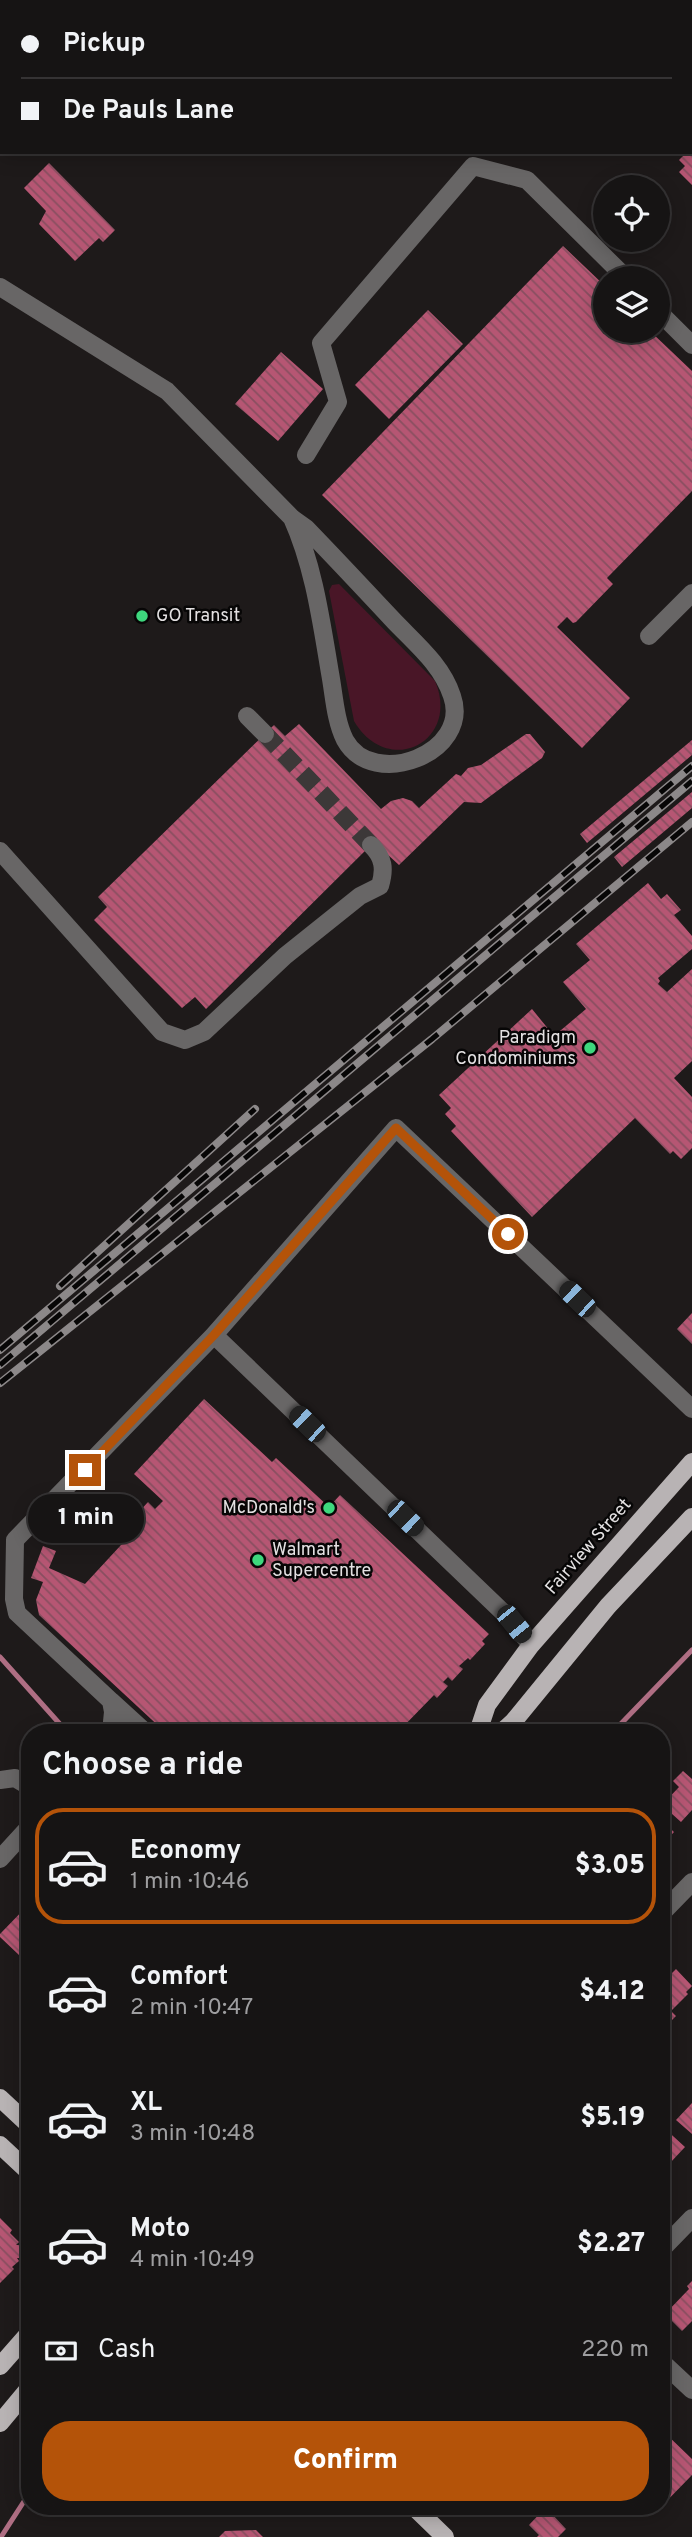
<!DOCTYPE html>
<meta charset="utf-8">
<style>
body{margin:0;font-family:Overpass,sans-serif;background:#232122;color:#f1f3f6;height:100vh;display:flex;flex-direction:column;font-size:26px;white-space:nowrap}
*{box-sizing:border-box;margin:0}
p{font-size:23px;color:#9e9ea0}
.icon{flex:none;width:38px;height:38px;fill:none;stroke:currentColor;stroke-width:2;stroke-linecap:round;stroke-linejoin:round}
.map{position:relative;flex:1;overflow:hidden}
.panel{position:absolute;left:21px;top:1724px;width:649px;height:791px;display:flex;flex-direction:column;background:#161414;border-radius:28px;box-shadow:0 4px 18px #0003,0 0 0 2px #353334}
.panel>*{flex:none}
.guide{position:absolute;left:0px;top:0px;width:693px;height:154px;box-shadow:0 4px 18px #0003,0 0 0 2px #353334;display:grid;align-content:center;height:154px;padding:0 21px;background:#161414}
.fabs{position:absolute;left:593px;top:175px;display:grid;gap:14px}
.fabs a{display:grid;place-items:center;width:77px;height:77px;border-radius:50%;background:#161414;box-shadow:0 4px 18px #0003,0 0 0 2px #353334;font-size:35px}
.end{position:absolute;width:32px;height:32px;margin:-16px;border:9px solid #b45309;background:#fff;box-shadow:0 0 0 4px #fff}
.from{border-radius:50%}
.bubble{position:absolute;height:49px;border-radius:24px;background:#161414;box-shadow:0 4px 18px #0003,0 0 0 2px #353334;font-size:23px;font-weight:800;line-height:49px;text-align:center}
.car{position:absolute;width:21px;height:42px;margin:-21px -10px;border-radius:9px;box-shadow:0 0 5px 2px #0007;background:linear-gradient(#222 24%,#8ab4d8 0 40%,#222 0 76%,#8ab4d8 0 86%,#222 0)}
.guide b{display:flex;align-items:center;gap:24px;height:66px;font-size:26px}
.guide b+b{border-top:2px solid #353334}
.guide i{width:18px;height:18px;background:#f1f3f6}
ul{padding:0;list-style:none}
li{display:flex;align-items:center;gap:21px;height:116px;margin:0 14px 10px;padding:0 7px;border:4px solid transparent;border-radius:28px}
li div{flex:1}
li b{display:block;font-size:26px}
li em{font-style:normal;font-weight:800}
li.current{border-color:#b45309}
li>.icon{width:63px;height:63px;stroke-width:1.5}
h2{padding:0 21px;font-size:32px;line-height:84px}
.pay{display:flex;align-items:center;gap:18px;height:77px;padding:0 21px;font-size:26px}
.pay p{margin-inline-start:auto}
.action{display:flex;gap:14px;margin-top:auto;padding:14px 21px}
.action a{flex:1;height:80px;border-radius:28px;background:#b45309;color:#fff;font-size:28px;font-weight:800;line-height:80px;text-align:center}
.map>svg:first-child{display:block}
</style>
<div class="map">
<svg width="692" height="2537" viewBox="0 0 692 2537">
<defs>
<pattern id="building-back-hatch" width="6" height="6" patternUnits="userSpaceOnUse" patternTransform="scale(1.75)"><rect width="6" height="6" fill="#b65673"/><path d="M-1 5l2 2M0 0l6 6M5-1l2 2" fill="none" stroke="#884f60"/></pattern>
</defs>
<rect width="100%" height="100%" fill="#1e1a1a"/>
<path fill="#491627" d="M339 584 435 681C461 741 388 779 354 721L329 591 332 585Z"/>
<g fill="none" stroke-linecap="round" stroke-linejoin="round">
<path stroke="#af6e83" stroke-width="5" d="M0 1657 67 1732
M613 1732 692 1650
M1 2537 30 2492"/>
</g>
<path fill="url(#building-back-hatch)" d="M687 152H692V185L679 172 685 166 679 160Z
M49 163 115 230 103 242 99 238 75 261 39 224 46 211 24 188Z
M563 246 606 287V331H650L692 371V491L607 578 613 584 576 622 573 623 567 617 557 627 630 698 582 748 322 495Z
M428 310 463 344 389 419 355 385Z
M281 352 323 389 278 441 235 404Z
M299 724 381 809 391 801 403 798 412 801 419 808 456 774 461 776 468 768 481 765 526 734H530L545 752 542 758 481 803 464 802 399 865 374 842 206 1009 195 997 182 1008 94 920 107 907 98 897 274 725 285 736Z
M692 740V755L587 843 580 834Z
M692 792V808L622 867 614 857Z
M648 883 661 899 667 894 681 910 674 915 692 936V949L658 978 660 981 658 984 667 992 692 969V1061L674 1078 692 1097V1148L681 1159 673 1151 670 1154 635 1118 532 1217 451 1131 456 1126 445 1114 451 1108 439 1095 532 1009 554 1036 586 1009 563 982 590 960 576 944Z
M692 1313V1344L677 1329Z
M204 1399 272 1462 276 1458 329 1507 340 1495 489 1634 482 1641 485 1644 470 1660 468 1658 459 1666 463 1669 452 1681 448 1677 443 1682 448 1686 437 1698 434 1695 398 1732H165L39 1615 36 1600 43 1582 31 1578 43 1546 56 1551 49 1568 85 1584 145 1519 138 1513 148 1502 155 1509 163 1501 134 1474Z
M683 1771 692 1779V1810L681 1822 662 1805 679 1787 673 1781Z
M662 1821 674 1832 662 1845Z
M30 1903V1958L23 1951 19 1955 0 1937V1934Z
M676 1969 692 1986 686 1992 688 1994 671 2011 676 2016 669 2023 664 2018 662 2020V1983Z
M692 2103V2134L676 2120Z
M662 2126 685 2147 670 2163 667 2161 662 2167Z
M0 2218 12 2230 10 2233 19 2242 16 2245H24V2258H17L19 2261 12 2267 14 2269 0 2283Z
M692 2281V2321L682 2331 665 2314 689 2289 687 2286Z
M664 2432 692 2459V2475L656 2512 650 2506H662V2435Z
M547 2506 552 2509 550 2512 566 2529 558 2537H537L539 2535 529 2525Z
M256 2530 263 2537H219L225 2531Z"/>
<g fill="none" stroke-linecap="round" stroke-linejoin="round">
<path stroke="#3c3838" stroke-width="18" stroke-dasharray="18 9" stroke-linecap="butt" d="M265 734 371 845"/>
<path stroke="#686666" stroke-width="18" d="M660 0 662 2
M71 2 72 0
M691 30 692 31
M691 99 692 98
M0 119 2 116
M0 287 167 391 292 518 306 528C336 559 365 590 394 621 416 644 442 665 452 696 472 753 373 791 345 740 335 720 334 694 330 673 321 620 314 567 292 518
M658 311 692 345
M306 455 338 402 321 343 473 166 527 180 626 278
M649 636 692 593
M247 716 265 734
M0 851 162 1032 185 1040 204 1032 285 956 360 896 380 886C385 869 384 858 371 845
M214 1335 396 1128 692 1409
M111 1701 145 1732
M111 1732 113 1712 111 1701 17 1613 14 1599 15 1540 214 1335 509 1618 531 1645
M0 1780 15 1778 30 1787
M0 1859 30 1826
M662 1913 692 1882
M28 2018 30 2017
M662 2249 692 2218
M662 2362 692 2390"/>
<path stroke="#b8b3b4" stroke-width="18" d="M478 1732 487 1705 531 1645 692 1462
M502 1732 513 1722 608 1606 692 1517
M0 2098 30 2126
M0 2145 30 2173
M0 2366 30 2332
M0 2423 30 2387
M413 2506 445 2537"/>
<g stroke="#8c8889" stroke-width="8">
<path id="rail" d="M60 1286 255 1109
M0 1350 692 766
M0 1365 692 781
M0 1383 432 1039 692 822"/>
</g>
<use href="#rail" stroke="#070606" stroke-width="5" stroke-dasharray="16" stroke-linecap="butt"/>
</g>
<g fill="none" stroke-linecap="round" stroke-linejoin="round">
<path stroke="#b45309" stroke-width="9" d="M85 1470 214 1335 396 1128 508 1234"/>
</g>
<g fill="#3ed77d" stroke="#070606" stroke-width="2.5">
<circle cx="142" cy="616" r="7"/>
<circle cx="590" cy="1048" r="7"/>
<circle cx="329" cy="1508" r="7"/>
<circle cx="258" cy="1560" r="7"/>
</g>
<g text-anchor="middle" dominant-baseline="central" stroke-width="5" stroke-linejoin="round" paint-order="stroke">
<g font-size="18" fill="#e4e1e2" stroke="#070606" text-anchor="start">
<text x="156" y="616">GO Transit</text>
<text x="576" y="1038" text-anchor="end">Paradigm<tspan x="576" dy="21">Condominiums</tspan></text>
<text x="315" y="1508" text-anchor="end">McDonald's</text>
<text x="272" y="1550">Walmart<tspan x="272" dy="21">Supercentre</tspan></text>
</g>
<g font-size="18" fill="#e4e1e2" stroke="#070606">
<text transform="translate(589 1547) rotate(-49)">Fairview Street</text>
</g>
</g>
</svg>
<div class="fabs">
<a><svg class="icon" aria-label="locate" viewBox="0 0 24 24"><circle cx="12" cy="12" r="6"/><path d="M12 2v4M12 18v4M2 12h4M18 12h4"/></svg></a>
<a><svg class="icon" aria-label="layers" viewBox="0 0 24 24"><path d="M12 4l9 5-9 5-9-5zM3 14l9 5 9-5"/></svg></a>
</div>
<i class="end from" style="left:508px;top:1234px"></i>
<i class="end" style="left:85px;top:1470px"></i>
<div class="bubble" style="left:28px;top:1494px;width:116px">1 min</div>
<i class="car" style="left:577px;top:1299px;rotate:314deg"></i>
<i class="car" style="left:307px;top:1424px;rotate:314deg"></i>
<i class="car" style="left:405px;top:1518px;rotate:134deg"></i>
<i class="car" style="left:514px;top:1624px;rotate:141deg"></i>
<div class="guide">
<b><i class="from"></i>Pickup</b>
<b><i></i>De Pauls Lane</b>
</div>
<section class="panel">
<h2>Choose a ride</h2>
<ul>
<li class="current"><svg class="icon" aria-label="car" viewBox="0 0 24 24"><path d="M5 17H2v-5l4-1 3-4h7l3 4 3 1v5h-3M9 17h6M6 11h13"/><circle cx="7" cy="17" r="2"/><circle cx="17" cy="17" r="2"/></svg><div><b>Economy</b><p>1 min · 10:46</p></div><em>$3.05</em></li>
<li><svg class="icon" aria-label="car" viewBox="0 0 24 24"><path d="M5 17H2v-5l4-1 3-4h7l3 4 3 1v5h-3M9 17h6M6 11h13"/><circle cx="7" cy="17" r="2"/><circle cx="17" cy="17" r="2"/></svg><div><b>Comfort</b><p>2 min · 10:47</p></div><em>$4.12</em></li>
<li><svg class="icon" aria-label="car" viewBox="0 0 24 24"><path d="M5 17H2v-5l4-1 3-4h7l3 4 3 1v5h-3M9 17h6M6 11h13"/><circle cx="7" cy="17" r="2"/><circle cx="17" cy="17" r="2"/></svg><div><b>XL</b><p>3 min · 10:48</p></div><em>$5.19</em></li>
<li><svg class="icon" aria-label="car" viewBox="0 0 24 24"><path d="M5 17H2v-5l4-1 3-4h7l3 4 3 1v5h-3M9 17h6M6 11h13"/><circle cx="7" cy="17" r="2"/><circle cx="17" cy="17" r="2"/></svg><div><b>Moto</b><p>4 min · 10:49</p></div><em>$2.27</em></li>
</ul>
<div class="pay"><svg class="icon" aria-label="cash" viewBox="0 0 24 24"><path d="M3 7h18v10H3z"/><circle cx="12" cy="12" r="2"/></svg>Cash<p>220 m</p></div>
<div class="action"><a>Confirm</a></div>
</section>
</div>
